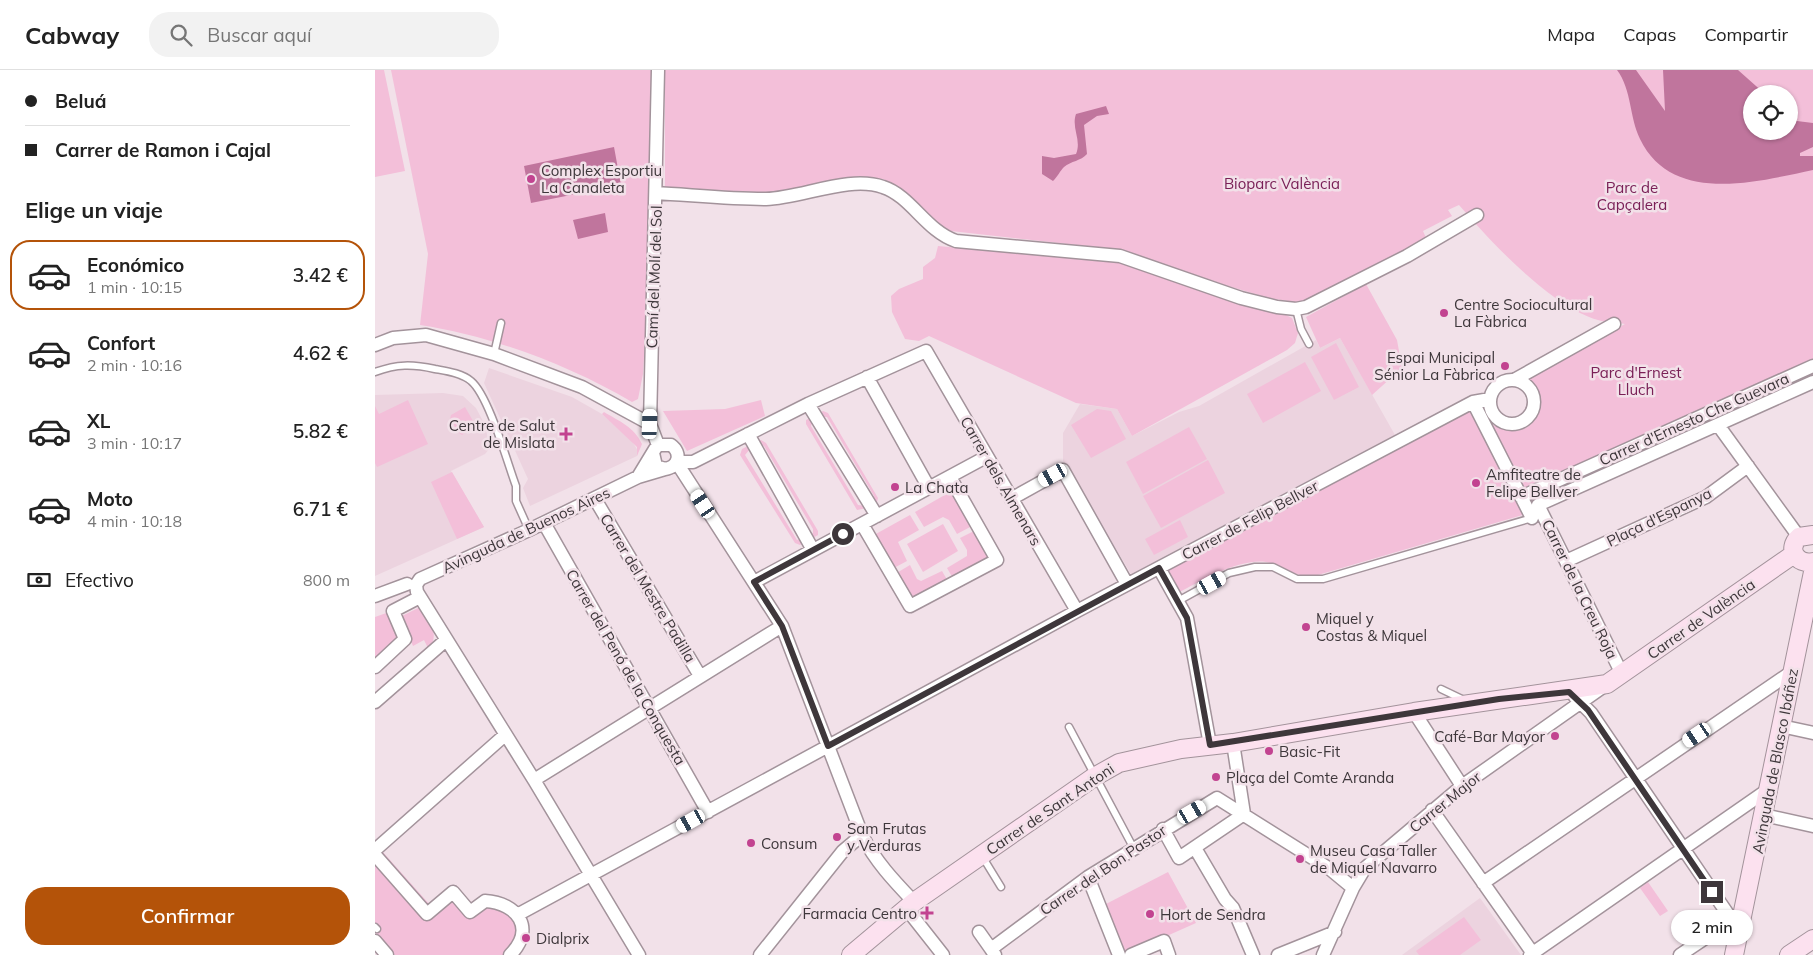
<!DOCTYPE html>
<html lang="es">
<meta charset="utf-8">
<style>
body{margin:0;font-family:Mulish,sans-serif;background:#f2f2f2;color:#222;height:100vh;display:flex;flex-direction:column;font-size:19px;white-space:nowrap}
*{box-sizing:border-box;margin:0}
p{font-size:16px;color:#767676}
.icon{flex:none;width:28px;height:28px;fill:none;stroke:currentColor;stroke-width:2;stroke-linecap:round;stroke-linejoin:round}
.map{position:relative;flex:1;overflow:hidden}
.drawer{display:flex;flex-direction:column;background:#fff;width:375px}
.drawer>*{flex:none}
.top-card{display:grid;align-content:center;height:110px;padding:0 25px;background:#fff}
.tools{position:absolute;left:1368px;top:15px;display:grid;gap:10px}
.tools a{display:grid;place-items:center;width:55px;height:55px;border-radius:50%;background:#fff;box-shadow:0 1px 4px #0004;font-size:25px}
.end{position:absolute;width:22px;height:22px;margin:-11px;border:6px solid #3e373b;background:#fff;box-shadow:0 0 0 2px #fff}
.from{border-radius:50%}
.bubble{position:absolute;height:35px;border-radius:18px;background:#fff;box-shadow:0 1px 4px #0004;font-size:16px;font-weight:600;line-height:35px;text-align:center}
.car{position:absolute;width:15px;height:30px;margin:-15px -8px;border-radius:6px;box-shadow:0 0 4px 1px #0007;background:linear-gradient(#fff 24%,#345 0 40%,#fff 0 76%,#345 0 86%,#fff 0)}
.top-card b{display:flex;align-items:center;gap:18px;height:48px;font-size:19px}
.top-card b+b{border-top:1px solid #e0e0e0}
.top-card i{width:12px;height:12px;background:#222}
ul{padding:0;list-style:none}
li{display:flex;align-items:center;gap:15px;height:70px;margin:0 10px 8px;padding:0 15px;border:2px solid transparent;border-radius:20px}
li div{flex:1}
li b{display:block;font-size:19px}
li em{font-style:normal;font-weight:600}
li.selected{border-color:#b45309}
li>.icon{width:45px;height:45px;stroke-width:1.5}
h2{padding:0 25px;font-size:22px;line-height:60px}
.pay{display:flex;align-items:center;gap:12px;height:55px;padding:0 25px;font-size:19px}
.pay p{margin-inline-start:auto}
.button{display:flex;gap:10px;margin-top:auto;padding:10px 25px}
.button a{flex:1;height:58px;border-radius:20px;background:#b45309;color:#fff;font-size:20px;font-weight:600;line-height:58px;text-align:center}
header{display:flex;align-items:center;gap:30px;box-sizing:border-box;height:70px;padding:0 25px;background:#fff;border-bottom:1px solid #e0e0e0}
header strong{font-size:24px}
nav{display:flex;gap:28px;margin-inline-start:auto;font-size:18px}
.search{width:350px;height:45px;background:#f2f2f2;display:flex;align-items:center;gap:12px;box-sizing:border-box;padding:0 18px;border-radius:20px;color:#767676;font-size:19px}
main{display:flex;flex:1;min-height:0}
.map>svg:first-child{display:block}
</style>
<header>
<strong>Cabway</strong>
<div class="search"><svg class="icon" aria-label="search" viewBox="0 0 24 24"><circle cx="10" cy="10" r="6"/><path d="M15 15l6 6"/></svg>Buscar aquí</div>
<nav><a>Mapa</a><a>Capas</a><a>Compartir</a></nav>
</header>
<main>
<section class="drawer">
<div class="top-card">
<b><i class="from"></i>Beluá</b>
<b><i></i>Carrer de Ramon i Cajal</b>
</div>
<h2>Elige un viaje</h2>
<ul>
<li class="selected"><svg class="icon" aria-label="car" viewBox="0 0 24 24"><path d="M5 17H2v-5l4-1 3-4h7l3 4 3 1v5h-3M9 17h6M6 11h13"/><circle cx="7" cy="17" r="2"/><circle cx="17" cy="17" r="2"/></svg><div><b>Económico</b><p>1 min · 10:15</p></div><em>3.42 €</em></li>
<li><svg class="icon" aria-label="car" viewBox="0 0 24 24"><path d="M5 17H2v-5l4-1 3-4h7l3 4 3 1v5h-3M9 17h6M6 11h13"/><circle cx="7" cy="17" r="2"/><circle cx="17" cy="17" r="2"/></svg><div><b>Confort</b><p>2 min · 10:16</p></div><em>4.62 €</em></li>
<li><svg class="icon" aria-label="car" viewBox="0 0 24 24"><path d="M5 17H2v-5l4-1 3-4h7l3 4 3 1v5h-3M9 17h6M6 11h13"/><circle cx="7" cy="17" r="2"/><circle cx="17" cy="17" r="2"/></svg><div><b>XL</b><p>3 min · 10:17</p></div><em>5.82 €</em></li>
<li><svg class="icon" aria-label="car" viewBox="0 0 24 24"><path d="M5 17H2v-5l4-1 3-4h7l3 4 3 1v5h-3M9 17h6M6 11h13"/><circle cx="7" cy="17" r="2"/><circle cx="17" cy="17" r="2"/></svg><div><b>Moto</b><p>4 min · 10:18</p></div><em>6.71 €</em></li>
</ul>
<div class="pay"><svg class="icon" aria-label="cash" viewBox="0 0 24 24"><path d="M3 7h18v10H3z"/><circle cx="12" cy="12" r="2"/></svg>Efectivo<p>800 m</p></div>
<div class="button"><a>Confirmar</a></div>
</section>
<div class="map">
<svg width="1438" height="885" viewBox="0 0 1438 885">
<rect width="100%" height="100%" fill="#f2e1e9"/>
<path fill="#ecd3df" d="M965 268 1020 365 756 504 688 391V363L705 334 742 339 757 366 804 342 824 336 941 270 945 278Z
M114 298 197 327 227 344 257 371 263 381 262 386 155 436 148 418 153 409 109 313Z
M68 323 88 326 101 338 110 355 115 378 110 384 76 401 109 457 0 506V325Z
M1105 828 1146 885H1027Z"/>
<path fill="#f3bfd9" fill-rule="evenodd" d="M0 0H9L30 101 0 107Z
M16 0H277L271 250 268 304 263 329 257 332C194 295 117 266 45 255L53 184Z
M290 0H1438V293L1147 422 1111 352C1119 355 1129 360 1137 361 1166 361 1174 326 1150 308L1250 254C1242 252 1232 253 1223 250 1176 237 1116 172 1084 135L1073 140 1077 146 1048 161 1052 170 926 233 894 228 853 216 747 180 576 161 568 157 526 120 508 109 491 108 390 123 290 119ZM1376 24H1414V61H1376Z
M563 176 745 193 867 234 905 242 917 248 923 263 920 273 912 280 757 366 742 339 701 333 554 266 544 271 530 269 517 242 516 226 524 219 548 209V197L560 188Z
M991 214 1022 270 1027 298 997 325 965 268 945 278 931 247Z
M961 273 984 317 959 330 936 287Z
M930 292 946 321 888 353 872 324Z
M33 330 53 374 2 397 0 393V336L4 344Z
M386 330 390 346 312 381 288 341 350 339Z
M90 337 101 356 87 365 84 363 75 349 76 345Z
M722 339 736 341 751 369 716 388 696 355Z
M1094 339 1099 345 1151 444 936 507C919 506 907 495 891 492 865 488 825 511 803 523L791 501Z
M448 341 453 343 503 428 502 432 496 435 499 426 452 347H444L443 344Z
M229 342C244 351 259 357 267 374L262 386V377L227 344Z
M437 347 439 349 436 356 483 435 490 436 492 438 482 440 431 354V350Z
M814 357 832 389 768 424 751 392Z
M386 370 391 373 443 461V465L436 469 434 465 438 463V459L389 376 379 373Z
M373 376 375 379 370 385 422 470 429 468 431 471 425 475 420 473 365 385 367 379Z
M833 390 850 423 786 458 768 426Z
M77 402 109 457 82 469 56 412Z
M575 422 579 423 597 456 582 464 574 450 568 447 549 457 540 442Z
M535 445 544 460 523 472 532 491 517 499 499 465Z
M805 450 813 467 779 485 770 469Z
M568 454 583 481 548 502 532 474Z
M601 460 617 490 579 510 572 498 592 486V480L585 468Z
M535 495 542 509 546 511 567 501 574 513 536 532 520 504Z
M45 537C55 554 65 561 54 580L49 570 38 576 25 547Z
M17 541 26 567 0 590V547Z
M7 781 56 836 78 818 93 835 107 827 148 848 137 885H20L0 862V788Z
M793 802 821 853 749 885 729 835Z
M1273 812 1293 841 1285 846 1265 818Z
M1089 847 1106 870 1085 885H1044L1041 881Z"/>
<path fill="#c0759d" d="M1242 0H1261L1290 41 1288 0H1363L1390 24H1376V61H1414V50L1438 53V77L1425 83V86H1438V100C1381 112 1297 135 1265 69 1254 47 1257 20 1242 0Z
M731 36 734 44 722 46 709 55 712 84C706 91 696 91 689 97 685 101 683 106 678 111L667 104V86L679 88 701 84C707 70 696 58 701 44Z
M239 77 246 115 156 133 149 96Z
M230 143 233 162 203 169 198 150Z"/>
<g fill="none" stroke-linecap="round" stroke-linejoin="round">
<g stroke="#a3939b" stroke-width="9">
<path id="lane" d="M921 239 926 259 934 274
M119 284 126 253
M0 302C22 294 37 294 60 299 71 301 87 303 96 311 114 326 132 392 141 416V431L154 460
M803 531 854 503 880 497H898L922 509H948L1157 448
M1066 619 1089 630
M694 657 758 777
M607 786 626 817
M0 857 2 859"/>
</g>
<g stroke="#a3939b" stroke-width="15">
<path id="street" d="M283 0 275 354 283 375
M281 123C317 125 355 129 391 129 427 128 474 105 508 117 536 126 551 161 581 171L745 186 866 228 902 237 921 239 931 237 1032 186 1102 145
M0 275 18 268 51 265 119 284 207 317 275 354
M492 307 554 418
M1115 332a22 22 0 1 1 44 0a22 22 0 1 1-44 0Z
M1139 310 1239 254
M1098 332 1157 448
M433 334 502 446
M1343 355 1424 467
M373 364 438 480
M302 392H318L433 334 551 281 702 541
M302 393 407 556 487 765C500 791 519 811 539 832
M263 407 280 379 283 375H296C307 383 304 397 290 399L281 396 278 383
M1146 427 1438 296
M220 429 325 606
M636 429 688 400 752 514
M169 453 333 742
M487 454 535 536 622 490 575 407
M1191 491 1331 427 1373 396
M784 498 812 548 835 675
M379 512 611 387
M0 526 32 514
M0 597 30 569 18 541 45 527
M1247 604 1163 435 1438 312
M1200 627 1216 643 1365 862
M0 632 71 570
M1039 642 1087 716
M1406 656 1438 663
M858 673 869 744
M159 710 407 556
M1057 740 1159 885
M1389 745 1438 756
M788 759 804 788 869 744
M820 778 850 829 858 838 878 885
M0 780 130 665
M0 785 52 844 78 822 95 842 110 831C143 833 161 859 135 885
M713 807 744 885
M1108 813 1418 601
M531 838 568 885
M142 845 702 541 1098 332 1115 329
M604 862 616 879
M0 871 12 885
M264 885 159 710 42 522 41 515 45 509 154 460 263 407 290 399
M385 885 468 781 487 765
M620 885 616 879 713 807 842 728 955 799 978 818
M756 885 789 871 794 885
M903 885 960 862
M948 885 978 818 990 798 1087 716 1229 616
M1155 885 1394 719
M1305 885 1363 846"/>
</g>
<g stroke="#a3939b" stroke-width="20">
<path id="secondary" d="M1438 465 1424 467C1411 479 1422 495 1438 492
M476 885 539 832 719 707 744 693 806 679 858 673 1039 642 1232 614 1419 484
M1359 885 1438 502
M1414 885 1438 869"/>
</g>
<use href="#lane" stroke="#fff" stroke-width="6"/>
<use href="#street" stroke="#fff" stroke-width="12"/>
<use href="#secondary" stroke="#fce1ef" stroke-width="18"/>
</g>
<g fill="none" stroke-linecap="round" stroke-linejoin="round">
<path stroke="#3e373b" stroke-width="6" d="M468 464 379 512 407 556 453 676 784 498 812 548 835 675 1124 629 1194 622 1213 640 1337 822"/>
</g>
<g fill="#c24390" stroke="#f2e1e9" stroke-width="2">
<circle cx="156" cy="109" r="5"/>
<circle cx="1069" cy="243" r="5"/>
<circle cx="1130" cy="296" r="5"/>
<path d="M188.5 356.5h5v5h5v5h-5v5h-5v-5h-5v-5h5z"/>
<circle cx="1101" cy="413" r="5"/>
<circle cx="520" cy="417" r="5"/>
<circle cx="931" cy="557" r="5"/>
<circle cx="1180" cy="666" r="5"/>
<circle cx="894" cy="681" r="5"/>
<circle cx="841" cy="707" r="5"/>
<circle cx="462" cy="767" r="5"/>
<circle cx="376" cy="773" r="5"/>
<circle cx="925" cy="789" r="5"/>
<path d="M549.5 835.5h5v5h5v5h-5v5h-5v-5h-5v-5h5z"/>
<circle cx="775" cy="844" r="5"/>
<circle cx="151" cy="868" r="5"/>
</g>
<g text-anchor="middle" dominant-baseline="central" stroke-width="5" stroke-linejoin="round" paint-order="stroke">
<g font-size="15" fill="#3e373b" stroke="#f2e1e9" text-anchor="start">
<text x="166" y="100">Complex Esportiu<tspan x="166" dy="17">La Canaleta</tspan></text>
<text x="1079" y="234">Centre Sociocultural<tspan x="1079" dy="17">La Fàbrica</tspan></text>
<text x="1120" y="287" text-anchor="end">Espai Municipal<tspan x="1120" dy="17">Sénior La Fàbrica</tspan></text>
<text x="180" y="355" text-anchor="end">Centre de Salut<tspan x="180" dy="17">de Mislata</tspan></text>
<text x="1111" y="404">Amfiteatre de<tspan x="1111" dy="17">Felipe Bellver</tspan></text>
<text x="530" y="417">La Chata</text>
<text x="941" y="548">Miquel y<tspan x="941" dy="17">Costas &amp; Miquel</tspan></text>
<text x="1170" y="666" text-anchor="end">Café-Bar Mayor</text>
<text x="904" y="681">Basic-Fit</text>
<text x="851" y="707">Plaça del Comte Aranda</text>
<text x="472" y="758">Sam Frutas<tspan x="472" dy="17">y Verduras</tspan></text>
<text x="386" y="773">Consum</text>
<text x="935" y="780">Museu Casa Taller<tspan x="935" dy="17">de Miquel Navarro</tspan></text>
<text x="542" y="843" text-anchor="end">Farmacia Centro</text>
<text x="785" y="844">Hort de Sendra</text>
<text x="161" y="868">Dialprix</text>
</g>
<g font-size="15" fill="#7a2057" stroke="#f2e1e9">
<text x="907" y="113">Bioparc València</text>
<text x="1257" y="117">Parc de<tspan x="1257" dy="17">Capçalera</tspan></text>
<text x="1261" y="302">Parc d'Ernest<tspan x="1261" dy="17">Lluch</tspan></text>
</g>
<g font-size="15" fill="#3e373b" stroke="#f2e1e9">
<text transform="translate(279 207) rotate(-88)">Camí del Molí del Sol</text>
<text transform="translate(1319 349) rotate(-24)">Carrer d'Ernesto Che Guevara</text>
<text transform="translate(626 411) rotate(60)">Carrer dels Almenars</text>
<text transform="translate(1284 447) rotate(-26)">Plaça d'Espanya</text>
<text transform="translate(875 450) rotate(-28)">Carrer de Felip Bellver</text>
<text transform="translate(151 460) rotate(-25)">Avinguda de Buenos Aires</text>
<text transform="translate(273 518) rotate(59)">Carrer del Mestre Padilla</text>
<text transform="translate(1205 519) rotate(64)">Carrer de la Creu Roja</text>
<text transform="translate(1326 549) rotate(-35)">Carrer de València</text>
<text transform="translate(251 597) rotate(60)">Carrer del Penó de la Conquesta</text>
<text transform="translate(1400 691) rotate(-79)">Avinguda de Blasco Ibáñez</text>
<text transform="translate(1070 732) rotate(-39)">Carrer Major</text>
<text transform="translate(675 739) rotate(-34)">Carrer de Sant Antoni</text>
<text transform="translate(728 800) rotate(-34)">Carrer del Bon Pastor</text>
</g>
</g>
</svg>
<div class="tools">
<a><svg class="icon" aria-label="locate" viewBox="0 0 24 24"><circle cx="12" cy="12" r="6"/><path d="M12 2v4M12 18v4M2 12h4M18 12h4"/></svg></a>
</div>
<i class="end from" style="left:468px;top:464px"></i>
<i class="end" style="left:1337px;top:822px"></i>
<div class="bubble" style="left:1296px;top:840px;width:82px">2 min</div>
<i class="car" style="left:275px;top:354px;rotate:2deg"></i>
<i class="car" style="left:678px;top:405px;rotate:241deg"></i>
<i class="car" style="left:328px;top:434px;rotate:327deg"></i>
<i class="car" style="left:837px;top:513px;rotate:61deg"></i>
<i class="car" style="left:1322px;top:665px;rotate:236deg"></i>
<i class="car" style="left:817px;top:742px;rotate:60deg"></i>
<i class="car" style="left:316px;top:751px;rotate:241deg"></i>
</div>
</main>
